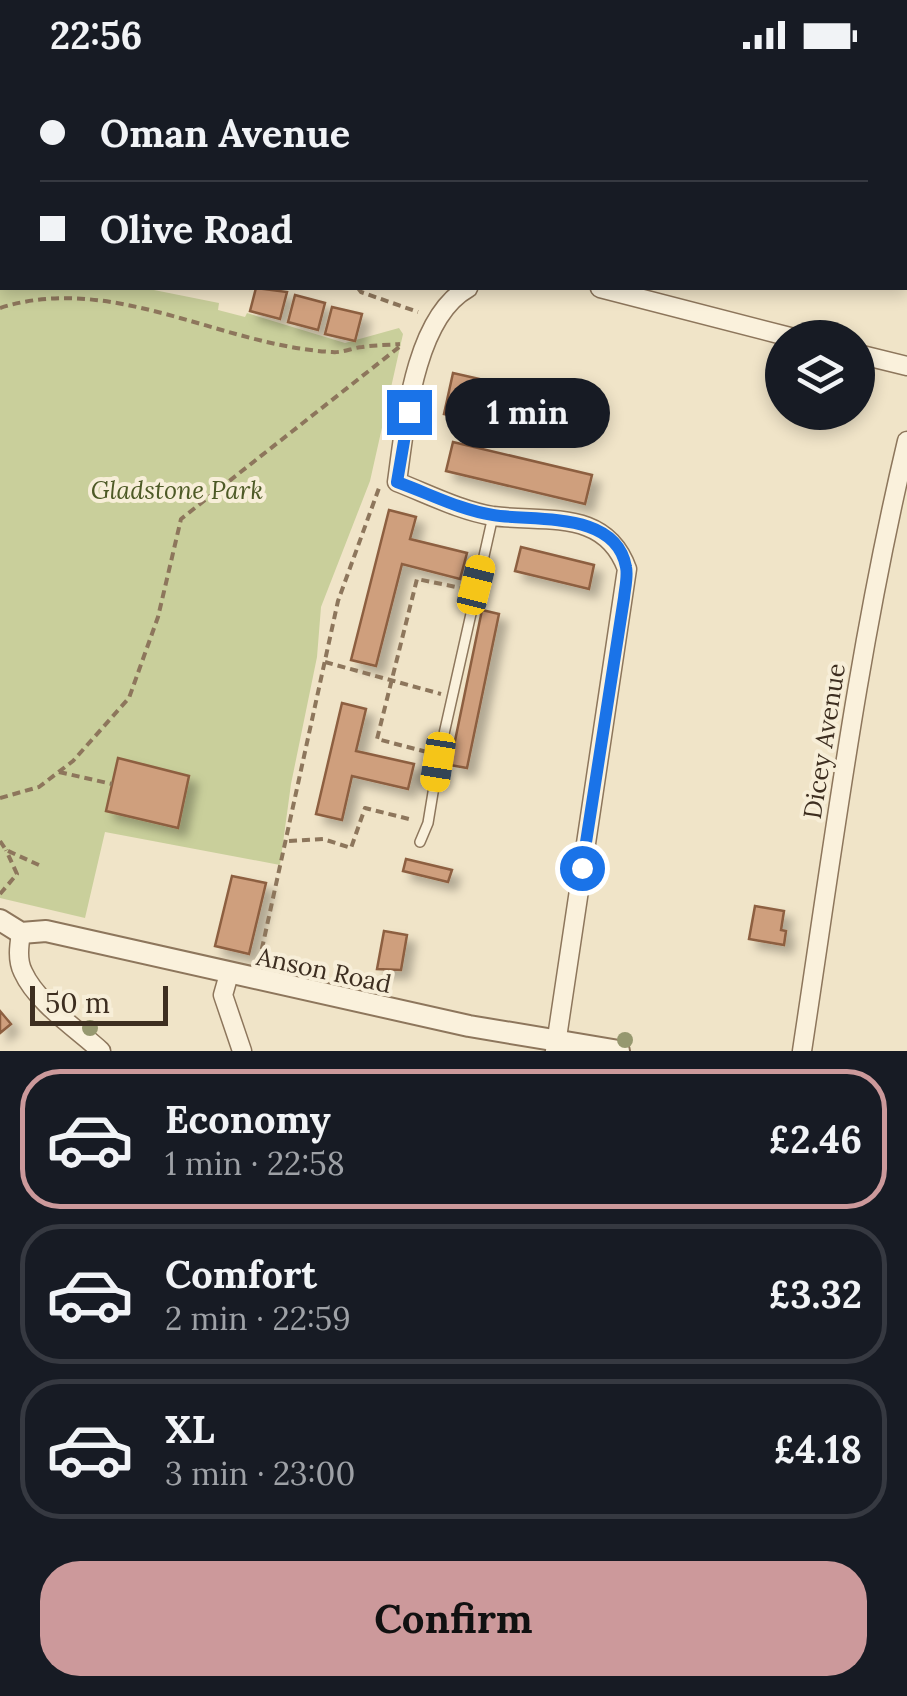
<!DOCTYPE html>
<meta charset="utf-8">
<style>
body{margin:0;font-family:Lora,serif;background:#242831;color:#f1f3f6;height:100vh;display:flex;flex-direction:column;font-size:38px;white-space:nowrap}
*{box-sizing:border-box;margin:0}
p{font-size:32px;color:#9ea1a6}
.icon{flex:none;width:55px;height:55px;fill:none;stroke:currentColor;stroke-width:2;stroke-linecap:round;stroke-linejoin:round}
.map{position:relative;height:981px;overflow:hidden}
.drawer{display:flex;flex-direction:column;background:#171b24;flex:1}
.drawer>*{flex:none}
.top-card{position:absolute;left:0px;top:0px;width:908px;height:220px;box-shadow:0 5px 15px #0003;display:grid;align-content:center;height:220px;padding:0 40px;background:#171b24}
.buttons{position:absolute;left:765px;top:250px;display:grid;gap:20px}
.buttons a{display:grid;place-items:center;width:110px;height:110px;border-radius:50%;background:#171b24;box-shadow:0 5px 15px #0003;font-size:50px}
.scale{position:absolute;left:30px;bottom:25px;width:138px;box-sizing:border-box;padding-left:10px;border:5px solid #3d2e20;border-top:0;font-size:28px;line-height:35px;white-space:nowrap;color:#3d2e20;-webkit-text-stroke:8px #f7eed8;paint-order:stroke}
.end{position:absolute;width:45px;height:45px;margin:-22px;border:12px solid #1a73e8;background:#fff;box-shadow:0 0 0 5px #fff}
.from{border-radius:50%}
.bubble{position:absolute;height:70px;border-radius:35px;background:#171b24;box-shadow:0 5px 15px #0003;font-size:32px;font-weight:700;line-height:70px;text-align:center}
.car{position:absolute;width:30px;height:60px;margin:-30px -15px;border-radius:12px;box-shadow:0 0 8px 2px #0007;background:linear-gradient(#f5c518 24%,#345 0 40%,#f5c518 0 76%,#345 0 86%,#f5c518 0)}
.top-card b{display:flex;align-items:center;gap:35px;height:95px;font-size:38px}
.top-card b+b{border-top:2px solid #363941}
.top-card i{width:25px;height:25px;background:#f1f3f6}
ul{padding:18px 0 0;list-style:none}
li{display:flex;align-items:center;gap:30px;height:140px;margin:0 20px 15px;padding:0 20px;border:5px solid #363941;border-radius:40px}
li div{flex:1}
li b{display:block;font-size:38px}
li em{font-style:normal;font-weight:700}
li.selected{border-color:#cc999b}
li>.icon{width:90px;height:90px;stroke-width:1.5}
.button{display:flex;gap:20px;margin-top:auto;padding:20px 40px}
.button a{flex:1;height:115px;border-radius:40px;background:#cc999b;color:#111;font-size:40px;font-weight:700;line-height:115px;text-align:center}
.status{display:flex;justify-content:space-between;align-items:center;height:70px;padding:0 50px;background:#171b24;direction:ltr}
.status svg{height:28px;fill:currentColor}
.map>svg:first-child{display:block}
</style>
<div class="status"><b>22:56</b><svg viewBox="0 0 49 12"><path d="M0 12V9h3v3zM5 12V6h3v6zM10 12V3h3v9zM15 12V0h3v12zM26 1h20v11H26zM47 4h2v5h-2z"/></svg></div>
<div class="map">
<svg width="907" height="981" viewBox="0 0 907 981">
<defs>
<filter id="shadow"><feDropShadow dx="8" dy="8" stdDeviation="5" flood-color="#0004"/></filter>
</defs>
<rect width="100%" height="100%" fill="#f0e4c8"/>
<path fill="#c9cf9b" d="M0 188 2 218H144L219 233 218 240 245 247 247 243 345 273 399 258 403 264 370 411 321 537 317 587 291 714 280 795 105 762 85 848 0 828Z"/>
<path fill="#cf9f7d" stroke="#8d5f41" stroke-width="2.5" filter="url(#shadow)" d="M256 218 287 222 280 249 250 241Z
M295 225 325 233 318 260 288 252Z
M332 237 362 244 355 271 325 264Z
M453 303 545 324 536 365 444 344Z
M453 372 592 405 585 434 446 401Z
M389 440 416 447 410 469 467 483 460 509 402 494 376 596 351 590Z
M521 477 594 495 589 519 515 501Z
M482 540 499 544 467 698 450 695Z
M342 633 366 639 356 681 414 694 408 719 352 706 342 750 316 744Z
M118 688 189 706 178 758 106 741Z
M406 789 452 800 448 812 403 801Z
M232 806 266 813 249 884 215 876Z
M755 836 784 841 781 860 786 861 784 875 749 869Z
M384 861 407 865 401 900 377 899Z
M0 941 11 954 0 963Z"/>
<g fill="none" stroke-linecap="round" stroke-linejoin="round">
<g stroke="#8d765c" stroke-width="12">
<path id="service" d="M61 2H62
M539 2 542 0
M420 772 428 753 439 686 493 446"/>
</g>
<g stroke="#8d765c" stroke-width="21">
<path id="minor" d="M855 0 863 2
M718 2V0
M905 15 907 16
M468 218C414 248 405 355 397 412 428 424 461 441 493 446 546 453 605 438 627 499L555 981
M600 218 794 268
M858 284 907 296
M21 863C19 876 17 890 23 902 37 933 76 958 101 981
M229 904 223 925 242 981
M802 981C833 777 859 572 907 371"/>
</g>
<g stroke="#8d765c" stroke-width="24">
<path id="tertiary" d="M0 850 21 863 46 861 469 956 619 981"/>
</g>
<path stroke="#8d765c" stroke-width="4" stroke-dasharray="8 5" stroke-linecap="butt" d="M358 218 361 222 418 242
M0 238C112 202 221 276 332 282 342 283 352 278 362 277 375 275 388 275 400 274
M325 592 441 624
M427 682 377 669 417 509 466 519
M59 702 112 714
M0 728 39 717 73 691 129 628 158 547 181 449 403 274
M0 771 6 780 41 796
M289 771 323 769 351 778 365 738 413 750
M0 824 17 804 6 780
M259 892 338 531 379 418"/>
<use href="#service" stroke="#faf1dc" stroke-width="9"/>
<use href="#minor" stroke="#faf1dc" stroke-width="18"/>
<use href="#tertiary" stroke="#faf1dc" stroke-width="20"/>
</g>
<g fill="#96986f">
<circle cx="90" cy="958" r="8"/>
<circle cx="625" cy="970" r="8"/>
</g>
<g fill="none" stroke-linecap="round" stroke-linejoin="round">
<path stroke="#1a73e8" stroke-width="12" d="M409 342 397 412C428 423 460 440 493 445 534 452 616 440 626 497 628 506 625 518 624 528L582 798"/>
</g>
<g text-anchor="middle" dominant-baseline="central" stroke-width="8" stroke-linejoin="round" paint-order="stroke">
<g font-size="25" font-style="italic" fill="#4d5a26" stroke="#f7eed8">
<text x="177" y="420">Gladstone Park</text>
</g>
<g font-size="25" fill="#3d2e20" stroke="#f7eed8">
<text transform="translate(824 671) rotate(-81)">Dicey Avenue</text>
<text transform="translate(324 900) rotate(12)">Anson Road</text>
</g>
</g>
</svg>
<div class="buttons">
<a><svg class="icon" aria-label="layers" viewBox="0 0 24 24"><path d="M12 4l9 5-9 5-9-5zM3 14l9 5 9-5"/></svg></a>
</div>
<div class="scale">50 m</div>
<i class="end from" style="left:582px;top:798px"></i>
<i class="end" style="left:409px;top:342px"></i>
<div class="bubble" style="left:445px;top:308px;width:165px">1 min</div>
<i class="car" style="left:476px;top:515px;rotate:14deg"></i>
<i class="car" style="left:438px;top:692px;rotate:189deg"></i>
<div class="top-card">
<b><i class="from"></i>Oman Avenue</b>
<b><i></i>Olive Road</b>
</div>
</div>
<section class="drawer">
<ul>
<li class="selected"><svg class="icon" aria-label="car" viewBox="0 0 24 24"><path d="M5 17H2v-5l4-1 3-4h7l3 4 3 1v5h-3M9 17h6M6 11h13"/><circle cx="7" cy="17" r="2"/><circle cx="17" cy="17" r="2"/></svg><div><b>Economy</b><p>1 min · 22:58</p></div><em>£2.46</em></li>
<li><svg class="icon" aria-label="car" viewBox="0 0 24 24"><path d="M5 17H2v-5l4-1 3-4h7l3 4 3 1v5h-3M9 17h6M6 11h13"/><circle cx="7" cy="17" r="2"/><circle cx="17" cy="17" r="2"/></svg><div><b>Comfort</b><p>2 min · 22:59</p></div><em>£3.32</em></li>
<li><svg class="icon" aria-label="car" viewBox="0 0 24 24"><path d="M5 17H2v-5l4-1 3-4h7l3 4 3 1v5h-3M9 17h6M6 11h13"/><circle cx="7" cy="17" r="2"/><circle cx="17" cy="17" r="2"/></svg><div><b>XL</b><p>3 min · 23:00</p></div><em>£4.18</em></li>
</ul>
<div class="button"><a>Confirm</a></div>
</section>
